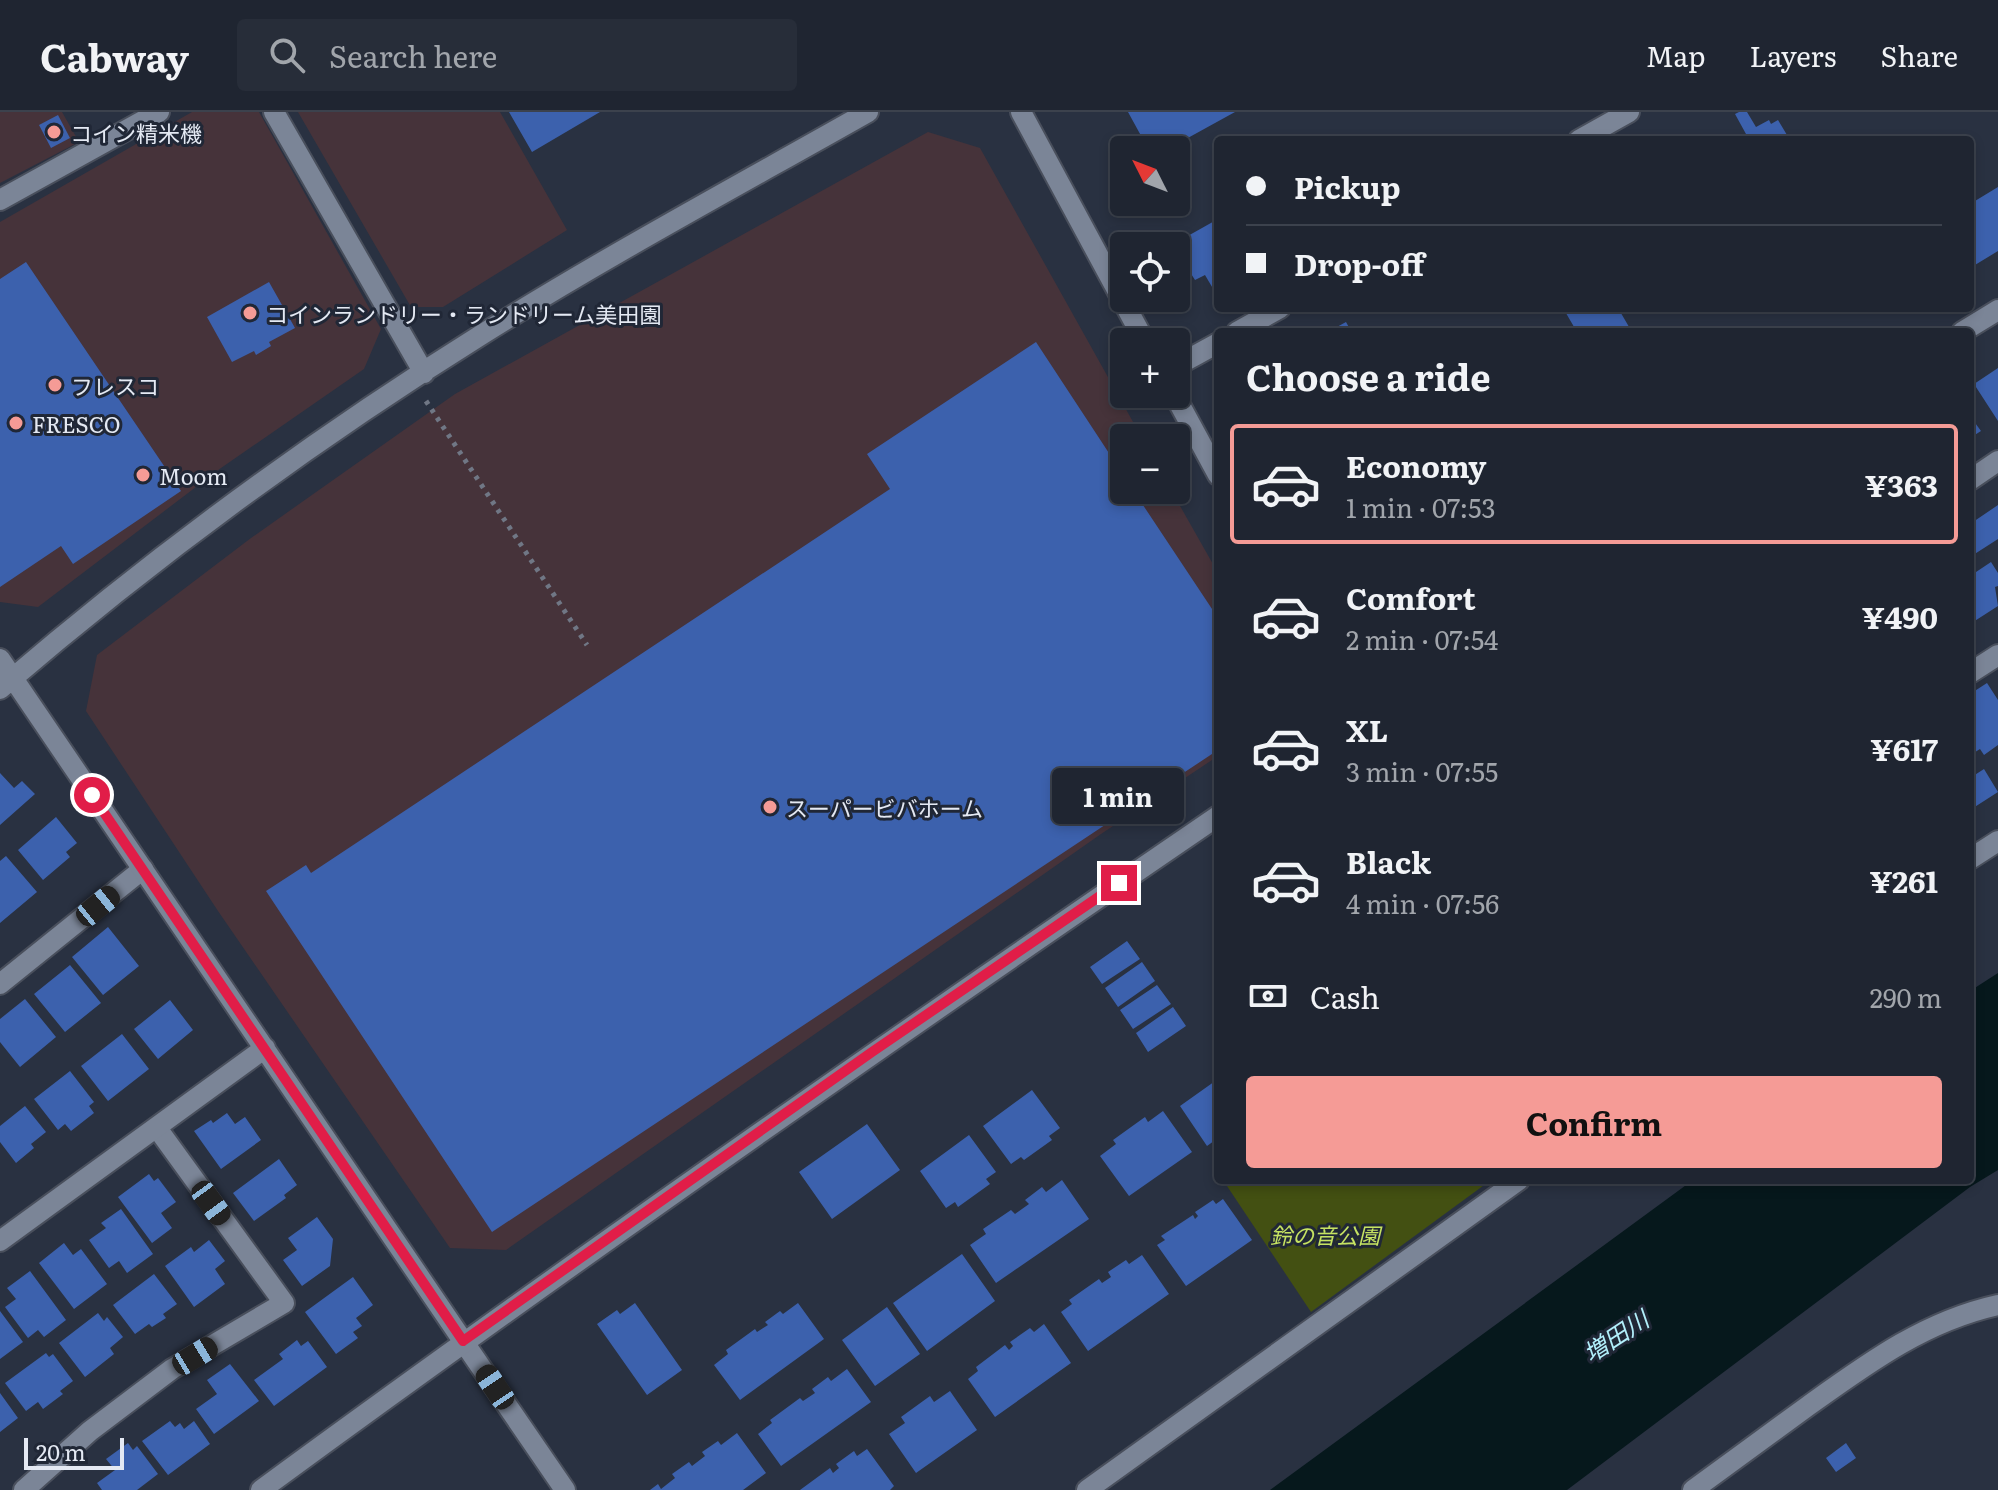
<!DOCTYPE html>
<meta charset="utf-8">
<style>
body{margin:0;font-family:Literata,"Noto Sans JP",serif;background:#272d39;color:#f1f3f6;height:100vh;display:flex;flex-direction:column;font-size:30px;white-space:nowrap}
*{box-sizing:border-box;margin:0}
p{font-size:26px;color:#a1a5ab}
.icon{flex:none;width:44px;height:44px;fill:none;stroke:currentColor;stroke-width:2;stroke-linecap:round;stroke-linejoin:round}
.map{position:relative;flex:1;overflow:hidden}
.panel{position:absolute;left:1214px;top:216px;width:760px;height:856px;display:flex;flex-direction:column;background:#1f2531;border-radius:8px;box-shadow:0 4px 12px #0003,0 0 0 2px #3c424d}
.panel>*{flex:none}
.banner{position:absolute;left:1214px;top:24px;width:760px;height:176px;border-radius:8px;box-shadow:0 4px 12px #0003,0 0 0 2px #3c424d;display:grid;align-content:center;height:176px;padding:0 32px;background:#1f2531}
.needle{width:52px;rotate:312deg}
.tools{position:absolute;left:1110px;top:24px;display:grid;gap:16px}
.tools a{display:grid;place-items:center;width:80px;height:80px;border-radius:8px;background:#1f2531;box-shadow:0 4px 12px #0003,0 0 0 2px #3c424d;font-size:40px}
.scale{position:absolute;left:24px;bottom:20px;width:100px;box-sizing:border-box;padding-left:8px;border:4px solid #e4e9f3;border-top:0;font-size:22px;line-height:28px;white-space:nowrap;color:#e4e9f3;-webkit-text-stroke:6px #202736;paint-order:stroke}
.end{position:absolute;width:36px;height:36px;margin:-18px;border:10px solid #e11d48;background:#fff;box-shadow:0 0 0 4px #fff}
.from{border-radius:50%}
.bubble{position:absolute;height:56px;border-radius:8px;background:#1f2531;box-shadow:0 4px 12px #0003,0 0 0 2px #3c424d;font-size:26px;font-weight:700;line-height:56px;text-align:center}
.car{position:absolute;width:24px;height:48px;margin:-24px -12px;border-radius:10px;box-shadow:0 0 6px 2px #0007;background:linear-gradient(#222 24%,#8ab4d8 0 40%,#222 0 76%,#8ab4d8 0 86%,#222 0)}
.banner b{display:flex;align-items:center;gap:28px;height:76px;font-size:30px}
.banner b+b{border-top:2px solid #3c424d}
.banner i{width:20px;height:20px;background:#f1f3f6}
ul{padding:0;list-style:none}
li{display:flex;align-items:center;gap:24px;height:120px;margin:0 16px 12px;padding:0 16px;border:4px solid transparent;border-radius:8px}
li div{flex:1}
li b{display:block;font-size:30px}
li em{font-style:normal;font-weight:700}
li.on{border-color:#f59b96}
li>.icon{width:72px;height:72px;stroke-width:1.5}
h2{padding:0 32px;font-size:36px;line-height:96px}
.pay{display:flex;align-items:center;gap:20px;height:88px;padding:0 32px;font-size:30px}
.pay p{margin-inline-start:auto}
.primary-button{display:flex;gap:16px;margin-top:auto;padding:16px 32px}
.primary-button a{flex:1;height:92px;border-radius:8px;background:#f59b96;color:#111;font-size:32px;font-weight:700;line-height:92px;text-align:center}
header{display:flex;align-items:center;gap:48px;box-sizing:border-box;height:112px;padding:0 40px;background:#1f2531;border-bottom:2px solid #3c424d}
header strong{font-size:38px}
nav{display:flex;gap:44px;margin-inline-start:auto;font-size:28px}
.search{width:560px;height:72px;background:#272d39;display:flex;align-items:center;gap:20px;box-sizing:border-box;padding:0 28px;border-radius:8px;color:#a1a5ab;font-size:30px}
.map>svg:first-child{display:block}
</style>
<header>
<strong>Cabway</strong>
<div class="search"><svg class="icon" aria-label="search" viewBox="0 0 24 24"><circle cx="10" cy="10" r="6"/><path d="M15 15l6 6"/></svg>Search here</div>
<nav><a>Map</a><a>Layers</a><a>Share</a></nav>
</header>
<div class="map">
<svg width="1998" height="1378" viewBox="0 0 1998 1378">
<rect width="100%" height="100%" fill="#293141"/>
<path fill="#46333a" d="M0 0H62L79 30 0 71Z
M192 0H259L381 217 364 257 221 356 38 495 0 490V110Z
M298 0H500L567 118 443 195H411Z
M928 20 980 36 1142 326H1124V378H1171L1218 461V644L1101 722 506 1138 450 1136 218 799 86 599 97 543 251 426 455 282Z"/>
<path fill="#435012" d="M1223 1068H1491L1311 1200Z"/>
<path fill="#06181c" d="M1998 861V1058L1970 1075 1567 1378H1270L1693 1068H1970V879Z"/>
<path fill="#3c61ad" d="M509 0H600L532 40Z
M1128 0H1235L1166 38H1163L1155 25 1145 31Z
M1739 0H1747L1756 15 1769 8 1771 12 1778 8 1790 28H1735L1746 22 1735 2Z
M58 3 70 26 51 36 39 13Z
M1998 75V139L1970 156V92Z
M1218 107V179L1215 180 1205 163 1195 168 1188 157 1185 158 1176 143V134H1170Z
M26 150 181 379 73 452 61 434 0 475V167Z
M269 170 295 216 269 230 271 234 256 243 254 239 232 250 207 205Z
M1563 196H1618L1632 220H1577Z
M1346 210 1351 219 1338 220 1335 216Z
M1036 230 1124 364V378H1133L1218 506V638L492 1120 266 779 306 753 311 761 890 377 867 342Z
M1998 256V309L1974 272Z
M1970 304 1981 319 1970 326Z
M1998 393V427L1970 445V412Z
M1991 450 1998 461V474L1995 475 1998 494 1970 512V464Z
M1987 571 1998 588V633L1984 643 1980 637 1972 642 1970 638V582Z
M1984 657 1998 680 1970 698V666Z
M0 661 14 676 22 669 35 682 0 713Z
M56 705 77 731 66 740 70 745 43 768 18 738Z
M6 744 37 780 0 811V749Z
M108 815 139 854 103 883 72 845Z
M1127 829 1140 847 1102 872 1090 855Z
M1142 850 1155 869 1118 895 1105 876Z
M70 853 101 891 65 920 34 882Z
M1157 873 1171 892 1133 917 1120 898Z
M25 887 56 925 20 955 0 930V907Z
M170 888 193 918 158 947 134 917Z
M1173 895 1186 914 1148 940 1136 921Z
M122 922 149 957 108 989 81 954Z
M70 959 94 990 89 994 94 1001 71 1019 65 1012 58 1018 34 987Z
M1218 967V1026L1207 1034 1180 994Z
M1032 978 1060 1016 1049 1024 1052 1028 1024 1048 1021 1045 1011 1052 983 1014Z
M25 994 46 1020 31 1032 34 1036 16 1051 0 1030V1014Z
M1163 999 1192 1040 1129 1084 1100 1044 1116 1032 1113 1028 1145 1005 1148 1010Z
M227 1001 235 1012 245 1005 261 1028 221 1057 194 1019 211 1008 213 1011Z
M867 1012 900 1058 832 1107 799 1060Z
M969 1023 996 1060 986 1067 990 1072 958 1095 955 1090 946 1096 920 1059Z
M279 1047 297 1073 284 1083 286 1086 254 1109 233 1081Z
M149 1062 154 1069 158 1066 176 1090 161 1101 172 1116 152 1131 118 1085Z
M1062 1068 1089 1107 996 1171 970 1133 986 1122 983 1117 1011 1098 1015 1102 1029 1092 1025 1088 1042 1075 1046 1080Z
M1223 1087 1252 1128 1186 1174 1157 1133 1165 1128 1161 1124 1193 1103 1195 1107 1198 1104 1195 1100 1213 1088 1216 1092Z
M121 1097 153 1142 127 1161 119 1149 109 1156 89 1128 106 1116 101 1111Z
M317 1105 333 1127 330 1154 302 1174 283 1148 297 1138 288 1126Z
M209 1128 225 1149 215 1157 225 1172 194 1195 165 1154 191 1135 194 1140Z
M64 1131 73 1143 81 1137 107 1172 74 1197 39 1151Z
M962 1142 995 1189 927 1239 893 1191Z
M1142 1143 1169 1182 1088 1239 1061 1200 1072 1192 1069 1188 1099 1167 1102 1171 1111 1165 1108 1160 1126 1148 1129 1152Z
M30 1159 66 1208 44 1225 38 1218 28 1226 5 1195 16 1187 7 1176Z
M154 1162 177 1192 163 1202 166 1206 152 1215 149 1212 135 1222 113 1193Z
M353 1165 373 1193 356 1206 362 1214 353 1220 358 1226 336 1242 305 1200Z
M635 1191 682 1258 647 1283 597 1212 617 1198 620 1202Z
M798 1191 824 1227 740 1288 714 1253 728 1242 726 1238 755 1217 757 1220 768 1213 765 1210 780 1199 783 1202Z
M887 1195 920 1242 875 1274 842 1228Z
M0 1199 23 1230 0 1247Z
M98 1201 104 1209 107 1205 123 1225 110 1236 114 1242 85 1265 59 1231Z
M1044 1212 1071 1251 995 1305 968 1267 978 1259 976 1255 1005 1233 1009 1238 1013 1234 1010 1230 1030 1216 1034 1220Z
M297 1228 301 1234 308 1229 327 1255 274 1294 254 1268 283 1247 279 1242Z
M46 1241 49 1245 53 1242 73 1269 60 1279 63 1282 43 1297 38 1290 26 1299 5 1271Z
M230 1252 259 1289 214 1322 196 1297 217 1282 207 1268Z
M847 1257 871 1290 781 1354 758 1322 772 1311 770 1308 800 1286 803 1289 815 1281 812 1277 828 1265 831 1269Z
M950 1279 977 1318 916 1361 889 1322 905 1311 901 1305 930 1284 934 1290Z
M0 1281 18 1306 0 1320Z
M170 1309 175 1315 180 1311 184 1317 194 1309 210 1332 168 1363 142 1329Z
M737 1321 766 1361 743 1378H650L658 1372 661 1377 675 1366 672 1362 689 1350 692 1354 705 1344 702 1340 718 1329 721 1333Z
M128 1331 133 1338 137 1334 158 1362 137 1378H102L97 1371 115 1358 106 1347Z
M1846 1331 1856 1346 1836 1360 1826 1346Z
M867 1337 894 1374 890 1378H800L830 1356 833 1361 839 1356 836 1352 854 1339 857 1344Z"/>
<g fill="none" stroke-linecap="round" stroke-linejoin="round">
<g stroke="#494f5c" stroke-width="24">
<path id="minor" d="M1970 368 1998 349
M1970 561 1998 543
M1970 747 1998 729
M0 872 143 757
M463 1229 565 1378
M24 1378 90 1319 172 1257 284 1191 157 1016
M1087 1378 1519 1068"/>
</g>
<g stroke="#494f5c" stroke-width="24">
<path id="tertiary" d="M274 0 424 261
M1021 0 1145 230
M1579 28 1629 0
M0 88 159 0
M1237 220 1280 196
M1962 220 1998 198
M1176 254 1218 231
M1174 282 1218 363
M0 547 463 1229
M0 577C151 447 313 328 481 223 607 144 739 73 868 0
M0 1129 265 936
M261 1378C576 1147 896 924 1218 704
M1693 1378C1731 1350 1770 1322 1808 1294 1868 1251 1925 1209 1998 1193"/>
</g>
<path stroke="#707785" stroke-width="5" stroke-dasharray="4 6" stroke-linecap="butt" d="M426 289 587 533"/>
<use href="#minor" stroke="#7b8597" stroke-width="20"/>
<use href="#tertiary" stroke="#7b8597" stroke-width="20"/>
</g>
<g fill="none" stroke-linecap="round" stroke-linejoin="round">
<path stroke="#e11d48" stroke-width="10" d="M92 683 463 1229 872 940 1119 771"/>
</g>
<g fill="#f59b96" stroke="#202736" stroke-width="3">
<circle cx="54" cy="20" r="8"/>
<circle cx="250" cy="201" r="8"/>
<circle cx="55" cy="273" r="8"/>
<circle cx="16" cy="311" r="8"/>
<circle cx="143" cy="363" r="8"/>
<circle cx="770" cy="695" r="8"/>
</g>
<g text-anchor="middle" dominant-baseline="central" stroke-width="6" stroke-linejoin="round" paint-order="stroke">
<g font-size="22" fill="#e4e9f3" stroke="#202736" text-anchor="start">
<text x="70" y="20">コイン精米機</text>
<text x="266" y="201">コインランドリー・ランドリーム美田園</text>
<text x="71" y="273">フレスコ</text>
<text x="32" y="311">FRESCO</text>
<text x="159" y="363">Moom</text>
<text x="786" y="695">スーパービバホーム</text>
</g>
<g font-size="22" font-style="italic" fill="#c6e362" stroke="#202736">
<text x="1325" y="1122">鈴の音公園</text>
</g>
<g font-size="24" font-style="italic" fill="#b2effb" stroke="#202736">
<text transform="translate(1615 1223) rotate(-33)">増田川</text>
</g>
</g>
</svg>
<div class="tools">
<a><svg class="needle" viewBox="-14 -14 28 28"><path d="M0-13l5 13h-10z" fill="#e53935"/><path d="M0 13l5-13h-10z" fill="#a1a5ab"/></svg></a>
<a><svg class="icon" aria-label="locate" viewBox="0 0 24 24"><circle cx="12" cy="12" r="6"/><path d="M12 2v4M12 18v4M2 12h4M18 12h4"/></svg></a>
<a>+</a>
<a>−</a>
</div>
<div class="scale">20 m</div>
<i class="end from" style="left:92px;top:683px"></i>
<i class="end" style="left:1119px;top:771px"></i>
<div class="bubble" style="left:1052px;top:656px;width:132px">1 min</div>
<i class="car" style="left:98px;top:794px;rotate:51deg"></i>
<i class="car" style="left:211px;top:1091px;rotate:144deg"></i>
<i class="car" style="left:195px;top:1244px;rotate:59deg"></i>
<i class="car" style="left:495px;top:1275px;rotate:326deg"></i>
<div class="banner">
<b><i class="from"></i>Pickup</b>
<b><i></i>Drop-off</b>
</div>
<section class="panel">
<h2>Choose a ride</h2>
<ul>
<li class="on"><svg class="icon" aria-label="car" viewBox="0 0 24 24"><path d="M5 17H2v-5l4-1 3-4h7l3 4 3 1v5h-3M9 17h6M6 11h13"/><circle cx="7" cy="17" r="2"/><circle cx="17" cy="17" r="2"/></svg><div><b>Economy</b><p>1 min · 07:53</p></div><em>¥363</em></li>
<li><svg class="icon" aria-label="car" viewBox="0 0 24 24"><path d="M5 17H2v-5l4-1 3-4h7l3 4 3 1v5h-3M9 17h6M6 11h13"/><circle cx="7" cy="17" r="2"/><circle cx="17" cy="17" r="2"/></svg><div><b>Comfort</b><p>2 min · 07:54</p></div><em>¥490</em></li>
<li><svg class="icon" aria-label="car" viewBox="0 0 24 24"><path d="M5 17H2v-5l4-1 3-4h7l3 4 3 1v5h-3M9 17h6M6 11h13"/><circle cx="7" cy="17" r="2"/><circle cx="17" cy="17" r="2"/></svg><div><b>XL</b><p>3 min · 07:55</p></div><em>¥617</em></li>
<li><svg class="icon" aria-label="car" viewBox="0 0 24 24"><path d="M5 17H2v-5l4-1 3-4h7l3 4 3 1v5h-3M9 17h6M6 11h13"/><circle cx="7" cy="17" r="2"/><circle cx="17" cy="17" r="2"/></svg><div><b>Black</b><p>4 min · 07:56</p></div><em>¥261</em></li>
</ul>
<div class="pay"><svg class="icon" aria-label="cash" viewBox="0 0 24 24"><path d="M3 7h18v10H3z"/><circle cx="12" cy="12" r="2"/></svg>Cash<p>290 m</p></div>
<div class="primary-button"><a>Confirm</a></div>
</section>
</div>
